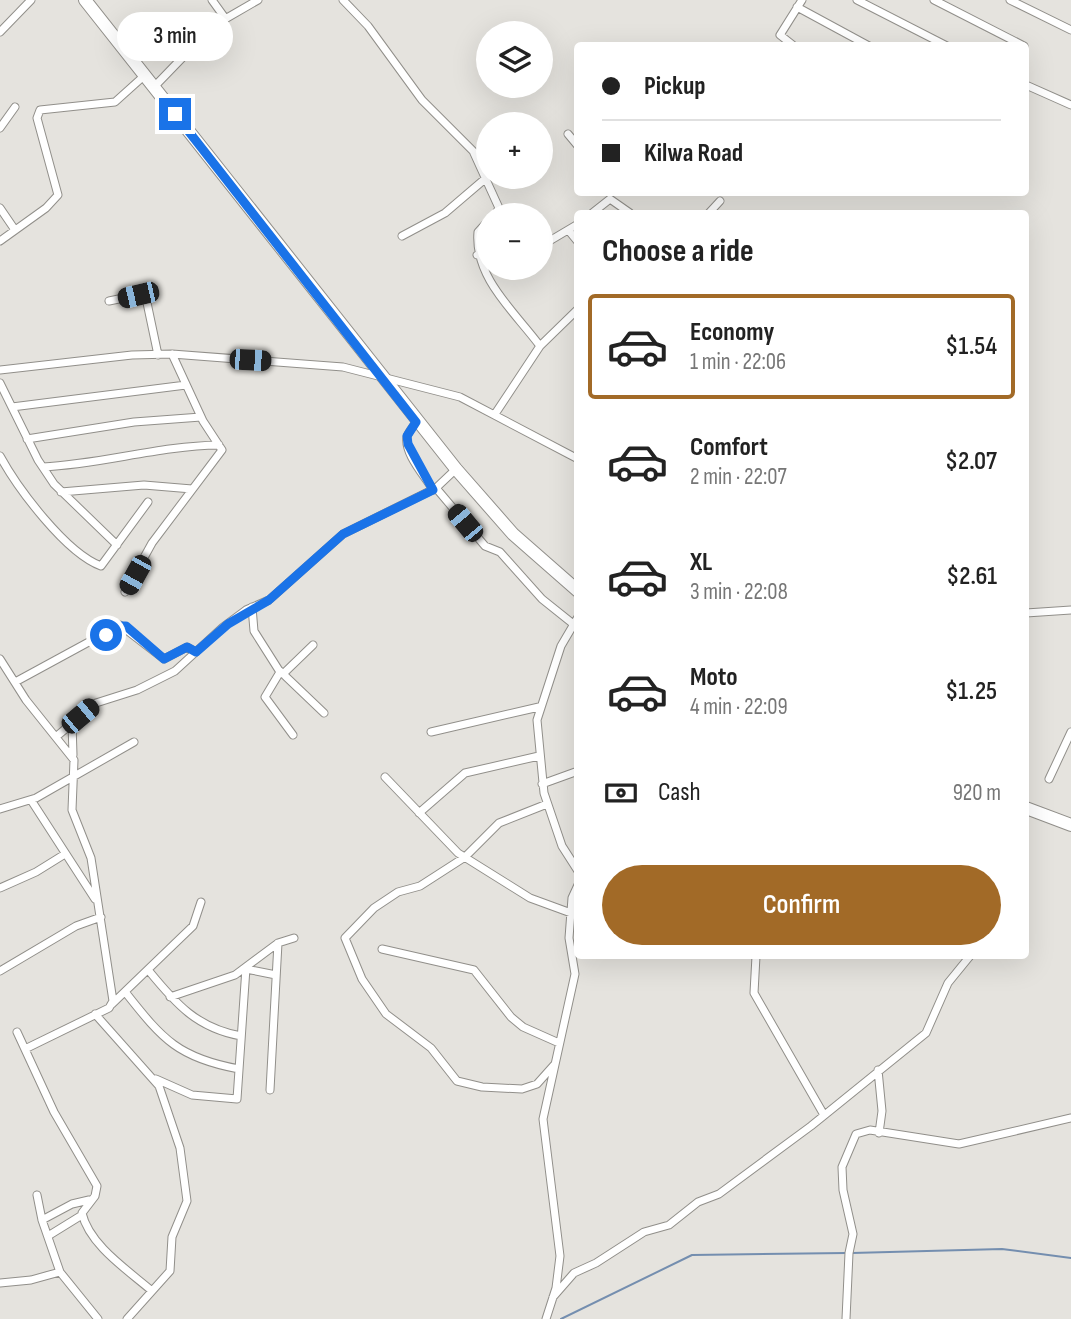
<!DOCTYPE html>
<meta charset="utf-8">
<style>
body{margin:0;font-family:"Sofia Sans Condensed",sans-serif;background:#f6f6f6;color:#222;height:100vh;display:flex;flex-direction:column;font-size:26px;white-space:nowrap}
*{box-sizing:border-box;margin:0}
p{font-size:23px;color:#767676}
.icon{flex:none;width:38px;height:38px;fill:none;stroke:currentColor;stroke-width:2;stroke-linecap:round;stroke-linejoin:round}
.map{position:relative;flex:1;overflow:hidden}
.panel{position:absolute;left:574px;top:210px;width:455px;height:749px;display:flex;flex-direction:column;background:#fff;border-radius:7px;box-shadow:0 7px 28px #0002}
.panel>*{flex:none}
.banner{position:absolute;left:574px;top:42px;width:455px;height:154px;border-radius:7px;box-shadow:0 7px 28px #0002;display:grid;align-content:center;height:154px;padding:0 28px;background:#fff}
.buttons{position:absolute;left:476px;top:21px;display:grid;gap:14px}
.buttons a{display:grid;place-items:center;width:77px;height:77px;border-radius:50%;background:#fff;box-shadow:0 7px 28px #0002;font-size:35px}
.end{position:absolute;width:32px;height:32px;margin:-16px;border:9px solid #1a73e8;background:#fff;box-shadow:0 0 0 4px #fff}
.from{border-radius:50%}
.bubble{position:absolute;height:49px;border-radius:24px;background:#fff;box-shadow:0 7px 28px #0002;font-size:23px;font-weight:600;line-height:49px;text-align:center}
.car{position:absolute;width:21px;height:42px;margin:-21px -10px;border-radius:9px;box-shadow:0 0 5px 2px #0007;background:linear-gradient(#222 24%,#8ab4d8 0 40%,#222 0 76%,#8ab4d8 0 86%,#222 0)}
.banner b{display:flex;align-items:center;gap:24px;height:66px;font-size:26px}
.banner b+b{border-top:2px solid #e0e0e0}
.banner i{width:18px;height:18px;background:#222}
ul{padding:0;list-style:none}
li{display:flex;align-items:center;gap:21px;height:105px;margin:0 14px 10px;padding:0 14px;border:4px solid transparent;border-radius:7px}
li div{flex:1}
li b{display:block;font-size:26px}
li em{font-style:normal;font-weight:600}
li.current{border-color:#a26a27}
li>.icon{width:63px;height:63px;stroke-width:1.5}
h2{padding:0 28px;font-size:32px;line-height:84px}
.pay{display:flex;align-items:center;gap:18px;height:77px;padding:0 28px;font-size:26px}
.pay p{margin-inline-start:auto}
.button{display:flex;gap:14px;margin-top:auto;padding:14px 28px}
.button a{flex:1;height:80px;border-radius:42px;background:#a26a27;color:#fff;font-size:28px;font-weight:600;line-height:80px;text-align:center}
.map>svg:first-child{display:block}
</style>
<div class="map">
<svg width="1071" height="1319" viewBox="0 0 1071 1319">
<rect width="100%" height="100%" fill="#e5e3de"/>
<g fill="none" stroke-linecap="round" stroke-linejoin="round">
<path stroke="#748eaf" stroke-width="2" d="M852 1253 1002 1249 1071 1258
M561 1319 692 1255 846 1253"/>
<g stroke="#918f8a" stroke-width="9">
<path id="street" d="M212 0 225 18
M343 0 368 26 422 100 473 151 499 208 495 215
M857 0 947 46
M934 0 1024 46
M1010 0 1071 30
M797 7 869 46
M0 32 31 0
M794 46 780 35 802 0
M1026 85 1071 105
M154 87 213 26 258 0
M0 128 15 107
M568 134 578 146
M0 208 15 230
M591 214 610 199 630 213
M708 214 720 201
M488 221 478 232C474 278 515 312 540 346
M569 231 578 242
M402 236 445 213 486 178
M0 241 46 208 58 195 37 118 40 110 115 102 145 75
M541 246 578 224
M477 255 488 251
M109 301 138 295 146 298 158 355
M0 370 132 355 172 354 343 367 460 397 578 459
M0 383 38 460 54 484 117 545
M12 407 186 385
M495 414 540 346 578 309
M416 422C414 426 408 432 407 437 404 454 425 476 433 490
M27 439 134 422 201 417
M0 456C18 489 66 553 101 566L148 502
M43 467C102 464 159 446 219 445
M436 488 485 546 500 552 542 599 572 623
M61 492 144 485 192 489
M125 592 152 543 222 450 203 421 172 354
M252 607 254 631 280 672 265 697 293 735
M1026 613 1071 610
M578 617 561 646 537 720 544 793 562 846 578 871
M0 659 26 700 74 760 72 810 91 858 113 1001 109 1008 25 1049
M280 671 324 713
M283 674 313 645
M17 681 120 625 164 659 187 647 196 652
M72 723 73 755
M431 732 539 707
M57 736 96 703 137 690 175 671 223 627 246 610 269 600 343 534 436 488 456 469
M385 777 458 853 530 898 571 913
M1049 779 1071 732
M542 784 578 771
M31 800 95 899
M547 804 499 823 465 857 420 886 398 892 374 908 345 938 362 979 386 1014 431 1048 457 1081 482 1087 522 1089 537 1084 554 1065
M0 809 36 798 134 742
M419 813 465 773 539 756
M0 888 36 872 65 854
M382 949 474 970 511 1017 523 1027 559 1043
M756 956 754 993 824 1115
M246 969 276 975
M0 971 76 926 101 917
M149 971C176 1004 197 1028 241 1036
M126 993C163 1040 179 1058 239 1069
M170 997 235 975 278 943 294 938
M112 1004 193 926 201 902
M95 1014 159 1086 180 1148 187 1201 172 1237 170 1271 127 1319
M17 1032 54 1112 97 1186 95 1196 82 1213C89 1245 129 1271 152 1291
M878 1070 882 1111 879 1133
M156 1079 192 1095 237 1099 246 968
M270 1090 278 943
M37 1195 42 1220 60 1272 98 1319
M42 1220 72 1204 89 1200
M48 1236 82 1215
M0 1283 31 1280 60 1272
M553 1297 574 1273 596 1263 644 1232 669 1225 698 1202 719 1194 811 1126 926 1033 948 983 970 956
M546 1319 556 1288 560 1256 543 1119 575 974 569 938 572 898 578 885
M846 1319 849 1253 853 1234 843 1190 842 1167 856 1134 870 1130 959 1144 1071 1118"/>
</g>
<g stroke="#918f8a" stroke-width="14">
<path id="highway" d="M85 0 456 469 513 534 578 591
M1026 808 1071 825"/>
</g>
<use href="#street" stroke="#fff" stroke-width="7"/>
<use href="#highway" stroke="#fff" stroke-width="12"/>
</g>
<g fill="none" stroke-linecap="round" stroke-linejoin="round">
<path stroke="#1a73e8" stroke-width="9" d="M106 635 118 626H126L164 659 187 647 196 652 228 624 269 600 343 534 433 490 408 444 407 436 416 422 175 114"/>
</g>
</svg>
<div class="buttons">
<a><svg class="icon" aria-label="layers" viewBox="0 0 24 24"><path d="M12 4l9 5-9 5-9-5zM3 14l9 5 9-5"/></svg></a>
<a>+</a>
<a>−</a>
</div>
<i class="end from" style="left:106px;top:635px"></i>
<i class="end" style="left:175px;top:114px"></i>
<div class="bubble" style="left:117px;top:12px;width:116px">3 min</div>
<i class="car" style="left:138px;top:295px;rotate:257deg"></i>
<i class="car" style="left:250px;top:360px;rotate:93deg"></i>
<i class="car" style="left:465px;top:523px;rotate:320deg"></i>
<i class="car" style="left:135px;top:575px;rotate:209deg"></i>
<i class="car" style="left:80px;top:716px;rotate:50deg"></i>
<div class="banner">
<b><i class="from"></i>Pickup</b>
<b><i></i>Kilwa Road</b>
</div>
<section class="panel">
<h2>Choose a ride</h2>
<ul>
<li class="current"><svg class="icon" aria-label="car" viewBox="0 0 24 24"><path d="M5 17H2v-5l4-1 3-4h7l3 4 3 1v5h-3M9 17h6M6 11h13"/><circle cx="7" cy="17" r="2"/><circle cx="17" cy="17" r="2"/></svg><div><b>Economy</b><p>1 min · 22:06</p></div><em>$1.54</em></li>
<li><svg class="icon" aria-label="car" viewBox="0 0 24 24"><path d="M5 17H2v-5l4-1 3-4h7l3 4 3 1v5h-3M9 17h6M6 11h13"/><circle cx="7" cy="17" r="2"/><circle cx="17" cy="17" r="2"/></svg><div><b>Comfort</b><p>2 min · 22:07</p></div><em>$2.07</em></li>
<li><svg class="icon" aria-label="car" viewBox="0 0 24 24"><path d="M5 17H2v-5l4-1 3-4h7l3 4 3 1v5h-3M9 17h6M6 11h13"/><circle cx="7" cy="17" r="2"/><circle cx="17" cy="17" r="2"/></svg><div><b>XL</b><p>3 min · 22:08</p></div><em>$2.61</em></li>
<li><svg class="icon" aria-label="car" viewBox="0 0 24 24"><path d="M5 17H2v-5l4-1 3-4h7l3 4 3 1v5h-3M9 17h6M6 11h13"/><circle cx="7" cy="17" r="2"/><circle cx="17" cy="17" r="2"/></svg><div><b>Moto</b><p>4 min · 22:09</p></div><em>$1.25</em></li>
</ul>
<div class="pay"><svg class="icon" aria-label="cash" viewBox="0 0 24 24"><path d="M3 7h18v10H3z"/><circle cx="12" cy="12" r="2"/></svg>Cash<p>920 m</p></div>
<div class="button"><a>Confirm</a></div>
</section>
</div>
